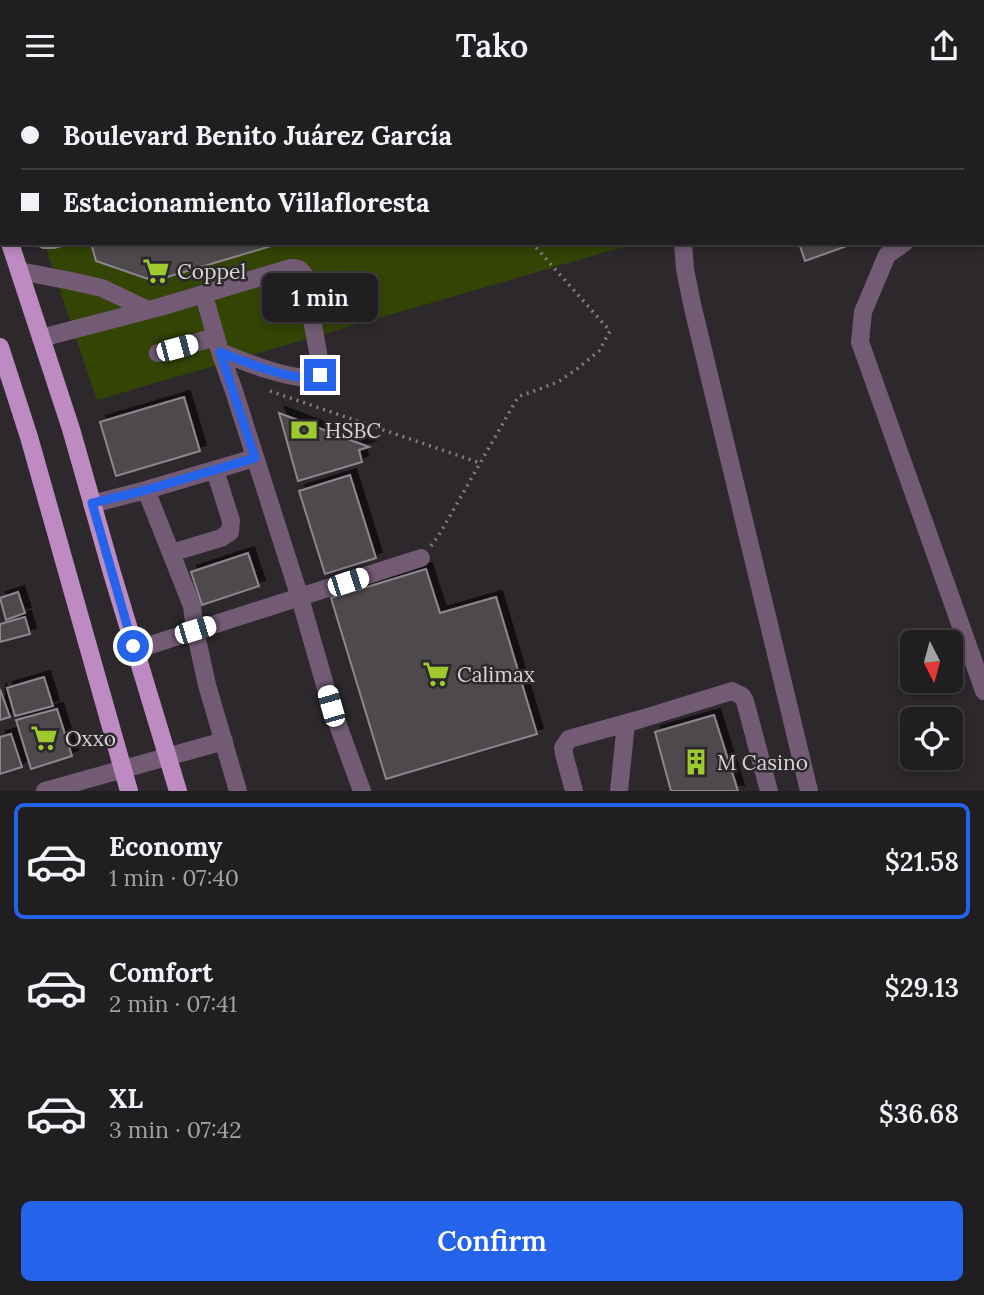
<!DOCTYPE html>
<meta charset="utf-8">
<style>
body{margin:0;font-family:Lora,serif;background:#2d2b2e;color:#f1f3f6;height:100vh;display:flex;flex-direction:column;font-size:26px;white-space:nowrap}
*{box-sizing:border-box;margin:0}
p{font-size:23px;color:#a2a2a5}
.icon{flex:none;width:38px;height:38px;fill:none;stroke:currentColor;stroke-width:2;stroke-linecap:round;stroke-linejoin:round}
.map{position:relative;height:700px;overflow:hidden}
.details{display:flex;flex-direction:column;background:#211e21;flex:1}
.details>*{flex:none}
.top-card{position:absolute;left:0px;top:0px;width:985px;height:154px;box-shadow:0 4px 10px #0003,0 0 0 2px #3e3c3f;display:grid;align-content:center;height:154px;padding:0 21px;background:#211e21}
.needle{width:46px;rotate:174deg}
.buttons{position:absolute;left:900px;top:539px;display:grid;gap:14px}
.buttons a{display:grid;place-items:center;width:63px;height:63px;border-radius:10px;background:#211e21;box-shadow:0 4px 10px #0003,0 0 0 2px #3e3c3f;font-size:35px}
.end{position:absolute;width:32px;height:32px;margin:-16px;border:9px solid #2563eb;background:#fff;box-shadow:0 0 0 4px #fff}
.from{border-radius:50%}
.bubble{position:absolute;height:49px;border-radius:10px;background:#211e21;box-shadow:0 4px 10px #0003,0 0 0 2px #3e3c3f;font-size:23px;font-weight:600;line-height:49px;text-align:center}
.car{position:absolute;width:21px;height:42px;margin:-21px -10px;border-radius:9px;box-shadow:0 0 5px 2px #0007;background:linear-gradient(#fff 24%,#345 0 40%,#fff 0 76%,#345 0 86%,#fff 0)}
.top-card b{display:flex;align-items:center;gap:24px;height:66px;font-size:26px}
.top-card b+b{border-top:2px solid #3e3c3f}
.top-card i{width:18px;height:18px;background:#f1f3f6}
ul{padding:12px 0 0;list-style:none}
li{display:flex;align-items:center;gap:21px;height:116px;margin:0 14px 10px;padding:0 7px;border:4px solid transparent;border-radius:10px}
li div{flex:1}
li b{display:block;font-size:26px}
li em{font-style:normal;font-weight:600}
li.active{border-color:#2563eb}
li>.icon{width:63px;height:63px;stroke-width:1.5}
.button{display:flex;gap:14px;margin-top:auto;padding:14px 21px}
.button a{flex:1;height:80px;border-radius:10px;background:#2563eb;color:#fff;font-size:28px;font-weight:600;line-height:80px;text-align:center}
header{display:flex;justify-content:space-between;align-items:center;height:91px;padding:0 21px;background:#211e21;font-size:32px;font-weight:600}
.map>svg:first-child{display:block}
</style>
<header><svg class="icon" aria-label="menu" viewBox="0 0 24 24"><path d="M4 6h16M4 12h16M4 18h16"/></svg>Tako<svg class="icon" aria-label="share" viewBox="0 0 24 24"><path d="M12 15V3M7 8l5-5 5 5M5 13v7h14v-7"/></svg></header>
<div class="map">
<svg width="984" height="700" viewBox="0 0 984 700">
<defs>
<filter id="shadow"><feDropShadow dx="6" dy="-6" stdDeviation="0" flood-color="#0009"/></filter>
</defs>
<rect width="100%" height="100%" fill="#2c282c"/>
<path fill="#334405" d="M0 0H525L527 2H2V29L0 24Z
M44 152H637L97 309Z"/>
<path fill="#4d484d" stroke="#8d878d" stroke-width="2" filter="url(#shadow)" d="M181 0H336L337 2H182Z
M893 0H984V108V2H887Z
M33 152H73L54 157H43Z
M91 152H281L154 190 96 170Z
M799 152H855L805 170Z
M184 306 200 360 116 385 100 331Z
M279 322 369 356 359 359 362 371 298 390Z
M350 384 376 467 325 483 299 400Z
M248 462 259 495 202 514 191 481Z
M426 478 440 522 496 506 537 643 386 688 331 507Z
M18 501 25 522 6 529 0 507Z
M25 526 30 543 0 551V533Z
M44 586 53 615 15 625 7 597Z
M0 598 10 626 0 629Z
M57 618 72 665 31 678 16 629Z
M714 624 738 700H671L655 641Z
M11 643 22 676 0 683V646Z"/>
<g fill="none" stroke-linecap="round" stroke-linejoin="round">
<path stroke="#827f82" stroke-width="3.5" stroke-dasharray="2 5" stroke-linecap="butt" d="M270 300 480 372
M431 455 439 444 518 306 558 291 577 278 599 260 610 240 532 152"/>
<path stroke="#735b75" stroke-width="18" d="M15 0 16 2
M167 0V2
M382 0 384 2
M745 2 748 0
M0 106H2
M683 152 685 178 692 213 809 700
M904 152 887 164 863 221 860 251 984 600
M19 180 71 190 102 197 148 219
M204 204 220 261 234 300 300 507 331 615 362 700
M41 247 160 216 291 177C298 177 301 178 304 184L321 278 320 284 315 288C282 286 250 273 220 261
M158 262 216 246
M146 399 192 515 195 539 207 594 238 700
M92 413 146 399 255 367
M171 462 221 447 230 441 231 430 215 379
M135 559 421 467
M45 700 224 650
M574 700 564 663 563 657 569 648 641 628 732 600 742 605 745 610 769 700
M619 700 626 632"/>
<path stroke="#bd8bc2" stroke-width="18" d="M0 118 2 124
M10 152 71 338 112 482 178 700
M0 256 29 346 129 700"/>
</g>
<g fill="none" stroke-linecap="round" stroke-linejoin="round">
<path stroke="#2563eb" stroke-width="9" d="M133 555 92 412 146 399 255 367 220 261C250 273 282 286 315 288L320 284"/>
</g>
<defs>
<g id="supermarket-bare" transform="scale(2.1)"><path d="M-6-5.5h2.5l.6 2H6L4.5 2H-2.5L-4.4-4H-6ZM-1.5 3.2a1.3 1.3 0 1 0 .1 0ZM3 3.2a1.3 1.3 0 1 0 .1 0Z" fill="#9eca2e" stroke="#2c282c" stroke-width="2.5" paint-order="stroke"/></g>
<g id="bank-bare" transform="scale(2.1)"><path d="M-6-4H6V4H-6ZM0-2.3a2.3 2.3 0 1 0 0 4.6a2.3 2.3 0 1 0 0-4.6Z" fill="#9eca2e" stroke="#2c282c" stroke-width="2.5" paint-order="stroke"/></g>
<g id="building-bare" transform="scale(2.1)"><path d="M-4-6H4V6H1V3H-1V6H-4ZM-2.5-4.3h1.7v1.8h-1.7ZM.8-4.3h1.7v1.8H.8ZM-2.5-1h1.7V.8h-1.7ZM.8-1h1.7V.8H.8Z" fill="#9eca2e" stroke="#2c282c" stroke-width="2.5" paint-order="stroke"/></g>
</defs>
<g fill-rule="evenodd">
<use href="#supermarket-bare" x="156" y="180"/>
<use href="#bank-bare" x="304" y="339"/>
<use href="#supermarket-bare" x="436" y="583"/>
<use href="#supermarket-bare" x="44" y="647"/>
<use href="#building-bare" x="696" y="671"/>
</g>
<g text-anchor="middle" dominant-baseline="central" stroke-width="5" stroke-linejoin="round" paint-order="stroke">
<g font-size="21" fill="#d7d4d7" stroke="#2c282c" text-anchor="start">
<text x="177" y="180">Coppel</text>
<text x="325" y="339">HSBC</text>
<text x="457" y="583">Calimax</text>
<text x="65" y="647">Oxxo</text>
<text x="717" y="671">M Casino</text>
</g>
</g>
</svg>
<div class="buttons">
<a><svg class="needle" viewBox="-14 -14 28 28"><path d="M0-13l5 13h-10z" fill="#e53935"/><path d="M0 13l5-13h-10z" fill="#a2a2a5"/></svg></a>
<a><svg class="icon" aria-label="locate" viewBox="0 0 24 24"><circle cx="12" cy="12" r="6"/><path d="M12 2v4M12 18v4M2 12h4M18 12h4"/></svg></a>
</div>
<i class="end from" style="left:133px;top:555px"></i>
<i class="end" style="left:320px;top:284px"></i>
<div class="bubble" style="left:262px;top:182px;width:116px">1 min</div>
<i class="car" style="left:177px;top:257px;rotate:75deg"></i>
<i class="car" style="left:348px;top:491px;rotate:72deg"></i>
<i class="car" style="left:195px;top:539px;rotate:73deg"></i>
<i class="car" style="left:331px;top:615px;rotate:344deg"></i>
<div class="top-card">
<b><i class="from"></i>Boulevard Benito Juárez García</b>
<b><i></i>Estacionamiento Villafloresta</b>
</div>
</div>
<section class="details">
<ul>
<li class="active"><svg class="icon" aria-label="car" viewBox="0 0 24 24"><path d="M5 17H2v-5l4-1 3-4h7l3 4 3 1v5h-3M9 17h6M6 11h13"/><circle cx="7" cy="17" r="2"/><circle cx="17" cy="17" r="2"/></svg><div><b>Economy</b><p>1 min · 07:40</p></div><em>$21.58</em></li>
<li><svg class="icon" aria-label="car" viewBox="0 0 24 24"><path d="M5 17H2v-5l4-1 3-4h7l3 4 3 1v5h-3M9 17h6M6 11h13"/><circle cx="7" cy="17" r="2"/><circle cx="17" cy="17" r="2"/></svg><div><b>Comfort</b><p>2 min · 07:41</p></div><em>$29.13</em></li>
<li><svg class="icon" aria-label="car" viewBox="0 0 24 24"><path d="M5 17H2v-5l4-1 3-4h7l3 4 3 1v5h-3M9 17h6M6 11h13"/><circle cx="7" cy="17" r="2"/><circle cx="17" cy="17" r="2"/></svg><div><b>XL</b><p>3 min · 07:42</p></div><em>$36.68</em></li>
</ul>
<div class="button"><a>Confirm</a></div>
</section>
